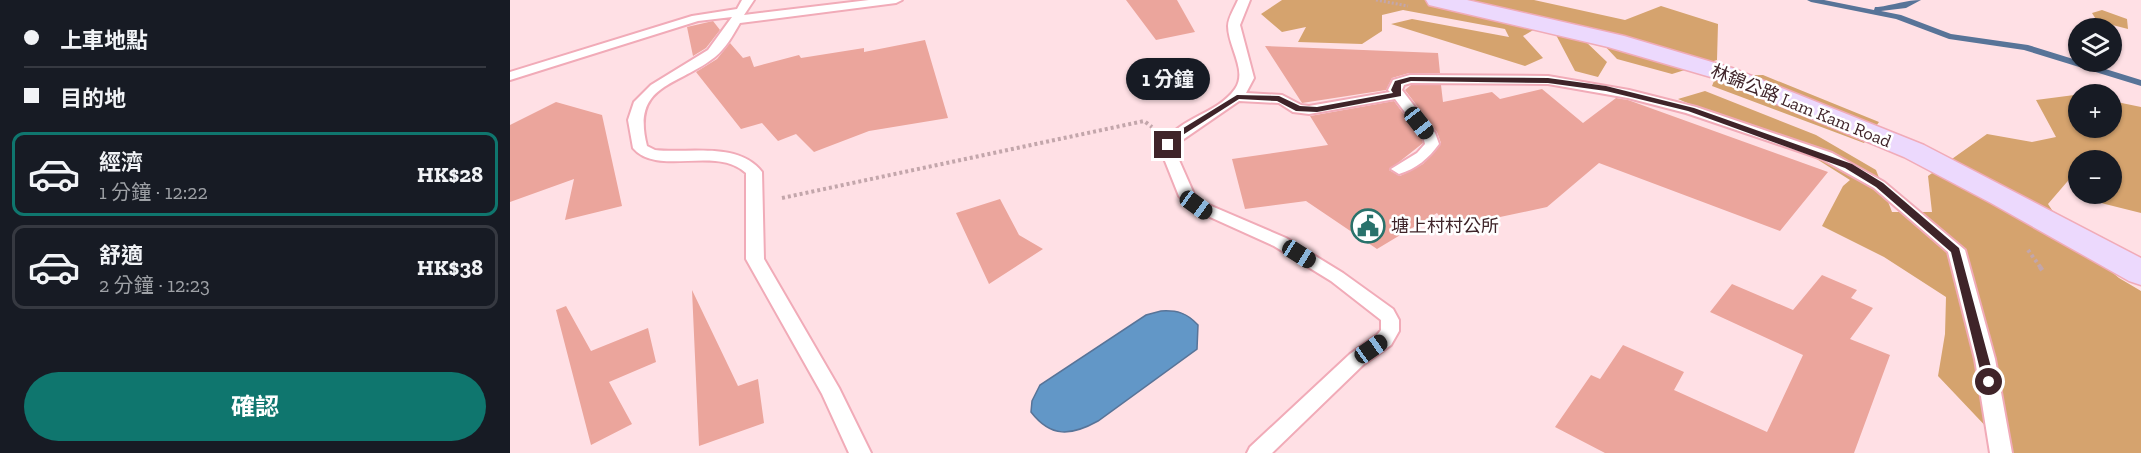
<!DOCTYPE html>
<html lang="zh-TW">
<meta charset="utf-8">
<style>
body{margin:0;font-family:"Zilla Slab","Noto Sans TC",serif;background:#242831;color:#f1f3f6;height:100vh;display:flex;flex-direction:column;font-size:22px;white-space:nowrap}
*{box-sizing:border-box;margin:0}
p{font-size:20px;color:#9ea1a6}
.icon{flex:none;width:33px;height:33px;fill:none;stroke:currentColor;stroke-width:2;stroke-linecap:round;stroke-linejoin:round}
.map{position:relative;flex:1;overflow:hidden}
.panel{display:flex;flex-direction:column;background:#171b24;width:510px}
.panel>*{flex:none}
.guide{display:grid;align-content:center;height:132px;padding:0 24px;background:#171b24}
.buttons{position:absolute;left:1558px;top:18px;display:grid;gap:12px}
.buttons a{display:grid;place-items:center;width:54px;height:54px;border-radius:50%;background:#171b24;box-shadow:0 2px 4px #0004;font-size:30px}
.end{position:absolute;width:27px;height:27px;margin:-14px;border:8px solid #3f2429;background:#fff;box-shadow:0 0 0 3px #fff}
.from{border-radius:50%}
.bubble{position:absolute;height:42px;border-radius:21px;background:#171b24;box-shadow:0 2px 4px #0004;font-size:20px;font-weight:700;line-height:42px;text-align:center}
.car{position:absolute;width:18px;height:36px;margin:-18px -9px;border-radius:8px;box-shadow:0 0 4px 2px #0007;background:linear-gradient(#222 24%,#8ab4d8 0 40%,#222 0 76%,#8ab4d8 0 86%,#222 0)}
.guide b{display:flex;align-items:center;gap:21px;height:57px;font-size:22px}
.guide b+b{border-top:2px solid #363941}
.guide i{width:15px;height:15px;background:#f1f3f6}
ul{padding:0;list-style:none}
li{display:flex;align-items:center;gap:18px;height:84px;margin:0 12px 9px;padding:0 12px;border:3px solid #363941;border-radius:12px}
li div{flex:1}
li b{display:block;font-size:22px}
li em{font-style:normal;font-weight:700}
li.selected{border-color:#0f766e}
li>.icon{width:54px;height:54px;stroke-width:1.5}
.button{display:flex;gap:12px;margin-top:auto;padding:12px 24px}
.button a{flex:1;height:69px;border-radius:36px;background:#0f766e;color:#fff;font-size:24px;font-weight:700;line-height:69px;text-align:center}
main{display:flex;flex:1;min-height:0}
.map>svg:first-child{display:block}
</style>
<main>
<section class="panel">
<div class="guide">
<b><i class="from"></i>上車地點</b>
<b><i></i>目的地</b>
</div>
<ul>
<li class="selected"><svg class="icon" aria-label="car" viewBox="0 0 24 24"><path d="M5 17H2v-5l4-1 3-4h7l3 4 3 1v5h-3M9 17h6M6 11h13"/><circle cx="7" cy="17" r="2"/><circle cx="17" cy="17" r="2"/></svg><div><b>經濟</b><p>1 分鐘 · 12:22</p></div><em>HK$28</em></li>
<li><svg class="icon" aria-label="car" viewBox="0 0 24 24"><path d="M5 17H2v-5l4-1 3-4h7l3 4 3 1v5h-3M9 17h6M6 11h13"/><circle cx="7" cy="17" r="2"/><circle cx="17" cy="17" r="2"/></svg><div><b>舒適</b><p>2 分鐘 · 12:23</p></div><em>HK$38</em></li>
</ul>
<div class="button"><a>確認</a></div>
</section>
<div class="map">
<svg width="1631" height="453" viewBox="0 0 1631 453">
<rect width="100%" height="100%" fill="#ffe0e5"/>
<path fill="#d5a36e" d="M772 0H1024L1115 20 1151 6 1208 24 1207 60 1162 74 1107 59 1092 43 1074 40 1097 62 1088 77 1065 71 1045 33 1025 29 1013 36 1033 58 1015 66 881 24 902 19 999 37 995 29 893 10 872 15V31L852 44 788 42 796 27 772 32 751 14Z
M1592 10 1617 19 1618 29 1587 21 1582 13Z
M1253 75 1369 122 1354 143 1202 86 1206 76Z
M1195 91 1306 135 1366 170 1382 212H1422L1418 176 1477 134 1522 142 1546 137 1526 100 1572 94H1574H1569V128H1602V101L1631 107V213L1587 202 1580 194H1602V160H1569V181L1563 175 1538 204 1560 237 1609 278 1631 291V453H1501L1428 376 1435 334 1436 297 1374 257 1312 226 1333 186 1340 180 1305 158 1168 99Z"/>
<path fill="#6297c7" stroke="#587498" stroke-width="1.5" d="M651 311C667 310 677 313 688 325L687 349 588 421C561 436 541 438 521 412L522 401 530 385 636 315Z"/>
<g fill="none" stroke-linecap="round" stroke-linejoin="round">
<path fill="#587498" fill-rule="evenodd" d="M1297 0H1314L1364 10 1365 7H1368C1383 5 1397 0 1411 0L1396 8 1371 11 1391 15 1441 34 1518 45 1631 80V86L1514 50 1439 39 1386 19 1301 2Z"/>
</g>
<path fill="#eba59c" d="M616 0H667L685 32 646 40Z
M203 21 210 30 196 48 183 56 177 27Z
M415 40 438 118 359 131 304 152 286 134 268 141 252 123 231 129 186 72 207 59 220 43 233 58 240 56 244 67 289 55 291 58 354 48V52Z
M755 46 928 53 930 73H899L882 78 876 90 792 103Z
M901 85H931L933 102 982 92 990 99 1032 89 1073 123 1106 98 1118 100 1318 172 1270 231 1089 163 1037 207 938 228 927 213 867 249 796 201 735 209 722 159 818 145 800 116 884 101 911 137 913 143 879 170 890 176 913 164 931 143 927 132 895 90Z
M46 102 92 115 112 206 55 220 64 179 0 202V125Z
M490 199 509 235 533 249 479 284 446 213Z
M1312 275 1347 290 1341 298 1363 308 1340 339 1380 355 1344 453H1095L1045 427 1081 375 1090 379 1113 345 1174 372 1164 390 1257 432 1293 355 1200 312 1222 284 1283 310Z
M182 290 228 386 248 379 254 423 189 446Z
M56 306 81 351 138 328 146 362 99 382 122 424 81 445 46 310Z"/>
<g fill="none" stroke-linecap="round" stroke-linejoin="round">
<g stroke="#f1abb8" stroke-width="4">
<path id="lane" d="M232 0H244L234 15 359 0H392L386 3 230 23C223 35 216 48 205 57 167 87 121 84 137 146L145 150C178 154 228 141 252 172L254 259 329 388 361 453H339L312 394 236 259V173C206 145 147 177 123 148L118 120 124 102 141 85 198 50 222 17 188 21 0 80V72L182 16 227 9Z
M728 0H740L730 25 744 78 736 93 772 95 791 105 799 106 880 92 878 90 883 80 900 75 1038 76 1119 90 1186 107 1322 153 1374 182 1455 250 1485 359 1502 453H1480L1465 359 1438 252 1364 188 1312 159 1176 113 1118 98 1038 84 901 83 894 85 892 90 925 133 929 144C919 158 906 169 889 174L881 169 907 153 915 144 913 136 885 99 799 114 783 112 769 103 729 101 668 143 665 151 684 194 692 202 776 238 833 273 883 309 889 320V331L881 345 854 364 762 453H737L740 447 840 354 867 335 871 330V320L821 281 764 246 680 208 669 196 651 151C663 117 705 117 725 89 738 71 718 47 718 26 718 18 725 7 728 0Z"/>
</g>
<g stroke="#f1abb8" stroke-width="3">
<path id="secondary" d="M916 0H957L1114 36 1222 68 1414 145 1631 258V285L1619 281 1481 203 1394 157 1204 78 1098 47 919 5Z"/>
</g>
<path stroke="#c3a6ab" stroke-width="3" stroke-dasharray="2 2" stroke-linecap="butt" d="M866 0 898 6"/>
<path stroke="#c3a6ab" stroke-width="4" stroke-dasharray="3 3" stroke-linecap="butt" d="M272 198 634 121 642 127
M1518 250 1531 268"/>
<path stroke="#c3a6ab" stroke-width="4.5" stroke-dasharray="4 4" stroke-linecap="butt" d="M1530 267 1534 273"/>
<use href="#lane" fill="#fff" fill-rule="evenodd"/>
<use href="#secondary" fill="#ecd9fd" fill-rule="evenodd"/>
</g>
<path fill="#3f2429" d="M900 77 1038 78 1096 86 1184 108 1342 164 1373 183 1449 248 1485 382 1479 387 1473 382 1441 252 1366 187 1335 168 1178 111 1096 91 1038 83 901 81 891 84V96L807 112 786 111 767 101 729 99 668 138 661 147 654 145 662 135 727 95 769 96 790 106 807 107 883 93 881 90 885 81Z"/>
<defs>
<g id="civic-ring" transform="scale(1.725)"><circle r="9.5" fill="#fff" stroke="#29726b" stroke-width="1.5"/><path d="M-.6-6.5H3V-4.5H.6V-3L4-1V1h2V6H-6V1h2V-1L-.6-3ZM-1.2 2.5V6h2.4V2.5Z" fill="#29726b"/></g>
</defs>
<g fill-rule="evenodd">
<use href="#civic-ring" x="858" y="226"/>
</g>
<g text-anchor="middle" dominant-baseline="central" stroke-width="5" stroke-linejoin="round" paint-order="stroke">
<g font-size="18" fill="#3f2429" stroke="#fff">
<text transform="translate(1291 106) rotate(22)">林錦公路 Lam Kam Road</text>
</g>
<g font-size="18" fill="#3f2429" stroke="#fff" text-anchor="start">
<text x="881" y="226">塘上村村公所</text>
</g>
</g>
</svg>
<div class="buttons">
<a><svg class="icon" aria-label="layers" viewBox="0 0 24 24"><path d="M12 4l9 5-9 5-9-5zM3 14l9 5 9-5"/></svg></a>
<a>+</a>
<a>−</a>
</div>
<i class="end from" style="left:1479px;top:382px"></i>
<i class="end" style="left:658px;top:145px"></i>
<div class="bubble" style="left:616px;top:58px;width:84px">1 分鐘</div>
<i class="car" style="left:909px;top:123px;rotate:142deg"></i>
<i class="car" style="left:686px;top:205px;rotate:126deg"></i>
<i class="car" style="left:789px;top:254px;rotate:122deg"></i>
<i class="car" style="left:861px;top:349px;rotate:55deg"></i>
</div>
</main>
